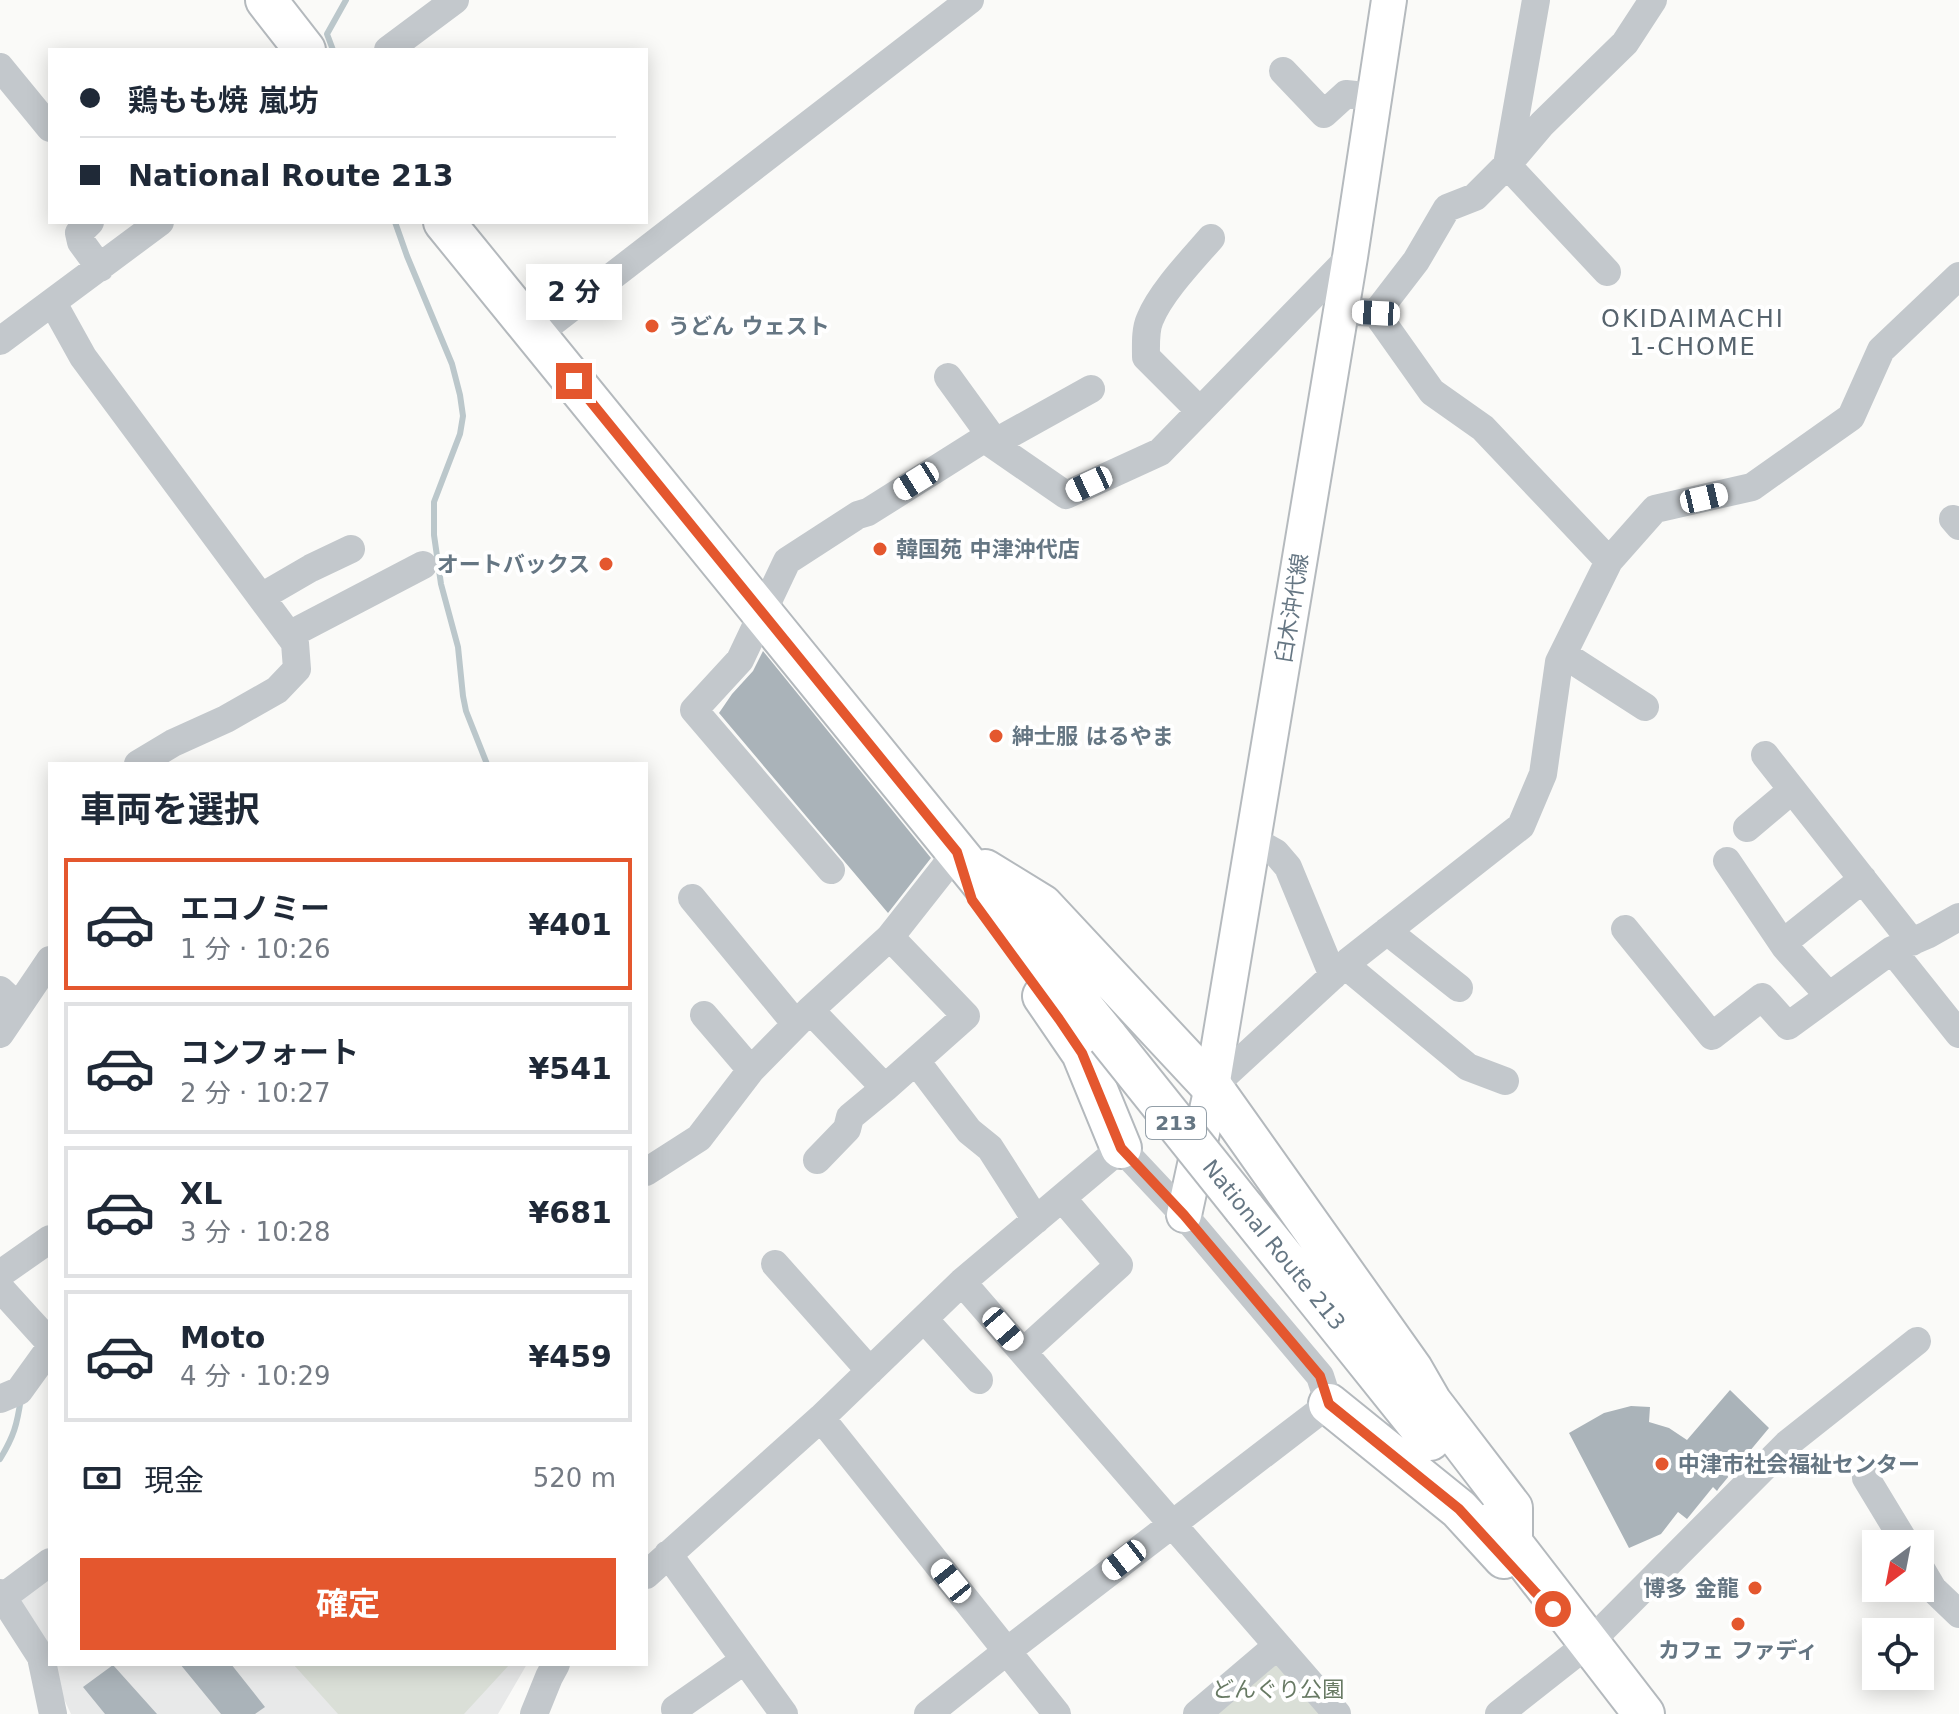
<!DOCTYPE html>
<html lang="ja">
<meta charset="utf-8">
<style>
body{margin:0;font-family:"DejaVu Sans","Noto Sans JP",sans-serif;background:#f2f2f3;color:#1f2937;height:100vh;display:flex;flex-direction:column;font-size:30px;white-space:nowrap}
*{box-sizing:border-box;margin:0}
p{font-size:26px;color:#747a83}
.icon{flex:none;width:44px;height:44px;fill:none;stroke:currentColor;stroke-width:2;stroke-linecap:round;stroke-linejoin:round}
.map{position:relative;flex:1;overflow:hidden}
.details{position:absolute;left:48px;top:762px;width:600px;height:904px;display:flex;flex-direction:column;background:#fff;border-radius:0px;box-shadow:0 4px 20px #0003}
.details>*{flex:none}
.hud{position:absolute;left:48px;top:48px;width:600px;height:176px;border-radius:0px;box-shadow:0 4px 20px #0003;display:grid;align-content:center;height:176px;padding:0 32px;background:#fff}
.needle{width:52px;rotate:212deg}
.buttons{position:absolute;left:1862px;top:1530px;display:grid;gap:16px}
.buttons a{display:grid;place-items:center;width:72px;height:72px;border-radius:0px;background:#fff;box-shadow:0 4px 20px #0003;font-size:40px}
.end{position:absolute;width:36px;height:36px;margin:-18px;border:10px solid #e4572e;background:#fff;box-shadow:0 0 0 4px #fff}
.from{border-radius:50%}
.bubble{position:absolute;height:56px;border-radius:0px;background:#fff;box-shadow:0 4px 20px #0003;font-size:26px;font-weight:700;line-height:56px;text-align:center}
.car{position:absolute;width:24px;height:48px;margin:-24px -12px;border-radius:10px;box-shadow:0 0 6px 2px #0007;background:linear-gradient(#fff 24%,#345 0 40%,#fff 0 76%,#345 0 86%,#fff 0)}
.hud b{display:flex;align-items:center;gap:28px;height:76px;font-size:30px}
.hud b+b{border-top:2px solid #e0e1e3}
.hud i{width:20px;height:20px;background:#1f2937}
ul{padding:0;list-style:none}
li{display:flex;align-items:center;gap:24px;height:132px;margin:0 16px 12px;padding:0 16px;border:4px solid #e0e1e3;border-radius:0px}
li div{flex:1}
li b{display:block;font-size:30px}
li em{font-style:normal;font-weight:700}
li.current{border-color:#e4572e}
li>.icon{width:72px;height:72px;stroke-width:1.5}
h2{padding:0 32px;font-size:36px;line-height:96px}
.pay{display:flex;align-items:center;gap:20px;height:88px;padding:0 32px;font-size:30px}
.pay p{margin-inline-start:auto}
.primary-button{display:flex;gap:16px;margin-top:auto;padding:16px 32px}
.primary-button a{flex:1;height:92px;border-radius:0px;background:#e4572e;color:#fff;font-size:32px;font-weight:700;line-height:92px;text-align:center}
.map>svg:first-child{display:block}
</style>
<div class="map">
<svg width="1959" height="1714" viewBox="0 0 1959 1714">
<rect width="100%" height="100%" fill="#fafaf8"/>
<path fill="#e8e9e9" d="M50 1574V1664H527L498 1714H71L15 1595Z"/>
<path fill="#dadfd7" d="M1272 1663 1289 1665 1331 1714H1208Z
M293 1664H510L464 1714H338Z"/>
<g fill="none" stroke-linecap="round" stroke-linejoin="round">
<path stroke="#bbc7cb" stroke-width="6" d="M333 50 327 34 346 0
M395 222 407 256 452 364 460 395 463 416 460 434 434 502V535L441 584 458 647 463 696 466 711 487 764
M0 1459C14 1436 17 1425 21 1398"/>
</g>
<path fill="#aab3b9" d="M763 651 931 858 888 913 719 713 732 694 753 671Z
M1730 1390 1769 1428 1719 1488 1717 1491 1713 1487 1687 1519 1678 1512 1661 1534 1629 1548 1569 1433 1604 1413 1631 1406 1650 1407 1649 1422 1669 1428 1687 1440Z
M180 1664H231L265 1707 255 1714H221Z
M113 1665 157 1714H105L83 1687Z"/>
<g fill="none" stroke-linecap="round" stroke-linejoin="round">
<g stroke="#b5babe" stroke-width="38">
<path id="major" d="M1184 1215 1212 1087 1350 257 1389 0"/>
</g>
<g stroke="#b4b9bd" stroke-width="44">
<path id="highway" d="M266 0 305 50
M444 222 1108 1038
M985 870 1042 905 1212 1087 1412 1369 1431 1402 1512 1508V1542
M1043 996 1082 1053 1121 1148
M1244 1208 1430 1440
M1329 1404 1459 1509 1504 1558
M1495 1521 1644 1714"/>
</g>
<path stroke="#c3c8cc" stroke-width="28" d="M1536 0 1507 165 1607 272
M388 50 455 0
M0 67 50 128
M1283 71 1324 114 1346 94 1374 97
M90 222 79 233 81 242 100 268
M53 303 83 357 295 643 297 669 277 690 226 719 173 743 138 764
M1341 311 1376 313 1416 261 1447 208 1475 197 1507 165 1542 124 1625 43 1653 0
M1376 313 1432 392 1483 428 1609 561
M536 335 970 0
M0 341 160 222
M948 377 990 435
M1200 411 1146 357C1146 345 1145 330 1150 319 1161 292 1192 260 1211 238
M992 444 1091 389
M1953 519 1959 526
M261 597 311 568 351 549
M289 635 423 565
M1563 654 1645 707
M1765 755 1912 942
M1747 828 1792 790
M1253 840 1276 853 1288 867 1333 976
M1727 861 1785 947 1829 996
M831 870 694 710 740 660 787 561 858 515 868 512 990 435 992 444 1066 495 1160 452 1350 257
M692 898 796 1024
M1959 917 1927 935 1892 950 1959 1034
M1625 929 1712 1036 1762 997 1788 1026 1892 950
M1387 931 1459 988
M1783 943 1863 879
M1345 965 1468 1067 1505 1081
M0 990 18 1007
M810 1010 885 1088 966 1016 890 937
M704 1015 751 1070
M0 1034 50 960
M916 1061 969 1131 990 1148 1036 1220
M1212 1087 1349 961 1521 826 1543 774 1559 662 1609 561 1655 509 1752 487 1851 417 1881 350 1959 276
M817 1160 847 1129 850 1117 885 1088
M646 1172 699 1138 751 1070 810 1010 890 937 957 852
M775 1264 870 1371
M0 1274 50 1239
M962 1282 1337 1714
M0 1288 50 1343
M924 1319 979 1380
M1023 1352 1119 1265 1062 1198
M0 1399 19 1391 50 1348
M821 1418 1057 1714
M1866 1478 1906 1544
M668 1554 784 1714
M1920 1567 1933 1589 1959 1614
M646 1575 821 1418 962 1282 1121 1148 1184 1215 1320 1376 1329 1404 1007 1651 928 1714
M0 1593 41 1657 53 1714
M3 1597 50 1562
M675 1709 745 1660
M534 1714 549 1677 556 1664
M1197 1714 1277 1646
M1499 1714 1589 1643 1787 1444 1917 1341"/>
<use href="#major" stroke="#fff" stroke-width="34"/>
<use href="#highway" stroke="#fff" stroke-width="40"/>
<g stroke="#b4b9bd" stroke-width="44" stroke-linecap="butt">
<path id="highway-bridge" d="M1108 1038 1244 1208"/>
</g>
<use href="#highway-bridge" stroke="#fff" stroke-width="40"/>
</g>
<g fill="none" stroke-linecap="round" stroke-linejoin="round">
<path stroke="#e4572e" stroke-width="10" d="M574 381 957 852 972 900 1059 1019 1082 1053 1121 1148 1184 1215 1320 1376 1329 1404 1459 1509 1535 1592 1553 1609"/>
</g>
<g fill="#e4572e" stroke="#fff" stroke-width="3">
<circle cx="652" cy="326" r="8"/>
<circle cx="880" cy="549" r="8"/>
<circle cx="606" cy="564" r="8"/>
<circle cx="996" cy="736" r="8"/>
<circle cx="1662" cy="1464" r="8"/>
<circle cx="1755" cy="1588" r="8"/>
<circle cx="1738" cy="1624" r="8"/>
</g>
<g text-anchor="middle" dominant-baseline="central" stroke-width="8" stroke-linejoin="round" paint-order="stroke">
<rect fill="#fff" stroke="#939fa8" stroke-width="2" x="1146" y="1107" width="60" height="32" rx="6"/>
<g font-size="20" font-weight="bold" fill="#657683">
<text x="1176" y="1123">213</text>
</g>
<g font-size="22" font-weight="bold" fill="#657683" stroke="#fff" text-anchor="start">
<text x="668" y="326">うどん ウェスト</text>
<text x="896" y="549">韓国苑 中津沖代店</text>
<text x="590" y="564" text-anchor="end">オートバックス</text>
<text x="1012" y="736">紳士服 はるやま</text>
<text x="1678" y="1464">中津市社会福祉センター</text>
<text x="1739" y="1588" text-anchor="end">博多 金龍</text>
<text x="1738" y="1650" text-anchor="middle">カフェ ファディ</text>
</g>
<g font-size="22" fill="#657683" stroke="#fff">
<text transform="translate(1292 608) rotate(-81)">臼木沖代線</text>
<text transform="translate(1274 1245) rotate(51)">National Route 213</text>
</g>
<g font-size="22" fill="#687a64" stroke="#fff">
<text x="1278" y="1689">どんぐり公園</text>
</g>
<g font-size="24" letter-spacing="2" fill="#57646e" stroke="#fff">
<text x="1693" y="319">OKIDAIMACHI<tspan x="1693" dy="28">1-CHOME</tspan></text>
</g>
</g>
</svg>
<div class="buttons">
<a><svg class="needle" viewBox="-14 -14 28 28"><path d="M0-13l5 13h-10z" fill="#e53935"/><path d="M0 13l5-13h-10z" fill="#747a83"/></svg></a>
<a><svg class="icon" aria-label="locate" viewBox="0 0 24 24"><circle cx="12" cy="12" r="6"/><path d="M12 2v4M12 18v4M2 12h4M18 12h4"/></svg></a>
</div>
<i class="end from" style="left:1553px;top:1609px"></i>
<i class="end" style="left:574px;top:381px"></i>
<div class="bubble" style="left:526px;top:264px;width:96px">2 分</div>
<i class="car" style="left:1376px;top:313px;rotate:273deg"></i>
<i class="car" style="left:916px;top:481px;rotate:238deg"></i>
<i class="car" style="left:1089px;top:484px;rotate:245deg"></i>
<i class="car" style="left:1704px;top:498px;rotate:77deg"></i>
<i class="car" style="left:1003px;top:1329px;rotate:139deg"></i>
<i class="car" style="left:1124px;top:1560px;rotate:232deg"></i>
<i class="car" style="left:951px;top:1581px;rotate:321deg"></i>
<div class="hud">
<b><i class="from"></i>鶏もも焼 嵐坊</b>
<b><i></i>National Route 213</b>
</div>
<section class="details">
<h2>車両を選択</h2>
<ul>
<li class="current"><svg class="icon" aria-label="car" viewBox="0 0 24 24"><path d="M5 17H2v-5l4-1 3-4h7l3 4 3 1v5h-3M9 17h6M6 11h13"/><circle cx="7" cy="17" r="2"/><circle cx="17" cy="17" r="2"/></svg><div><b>エコノミー</b><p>1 分 · 10:26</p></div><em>¥401</em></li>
<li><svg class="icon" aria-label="car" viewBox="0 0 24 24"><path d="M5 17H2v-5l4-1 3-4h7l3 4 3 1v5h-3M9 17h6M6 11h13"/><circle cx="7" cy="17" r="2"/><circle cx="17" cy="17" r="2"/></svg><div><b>コンフォート</b><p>2 分 · 10:27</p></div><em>¥541</em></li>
<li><svg class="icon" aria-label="car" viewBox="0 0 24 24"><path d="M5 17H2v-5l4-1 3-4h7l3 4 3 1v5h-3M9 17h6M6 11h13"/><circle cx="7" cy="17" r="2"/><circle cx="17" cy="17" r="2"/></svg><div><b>XL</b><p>3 分 · 10:28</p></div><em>¥681</em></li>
<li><svg class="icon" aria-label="car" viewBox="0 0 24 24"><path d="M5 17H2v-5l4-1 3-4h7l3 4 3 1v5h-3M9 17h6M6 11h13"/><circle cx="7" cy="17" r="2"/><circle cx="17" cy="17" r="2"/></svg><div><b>Moto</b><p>4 分 · 10:29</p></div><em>¥459</em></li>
</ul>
<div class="pay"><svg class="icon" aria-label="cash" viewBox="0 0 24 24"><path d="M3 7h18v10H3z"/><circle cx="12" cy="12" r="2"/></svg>現金<p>520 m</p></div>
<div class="primary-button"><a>確定</a></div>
</section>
</div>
